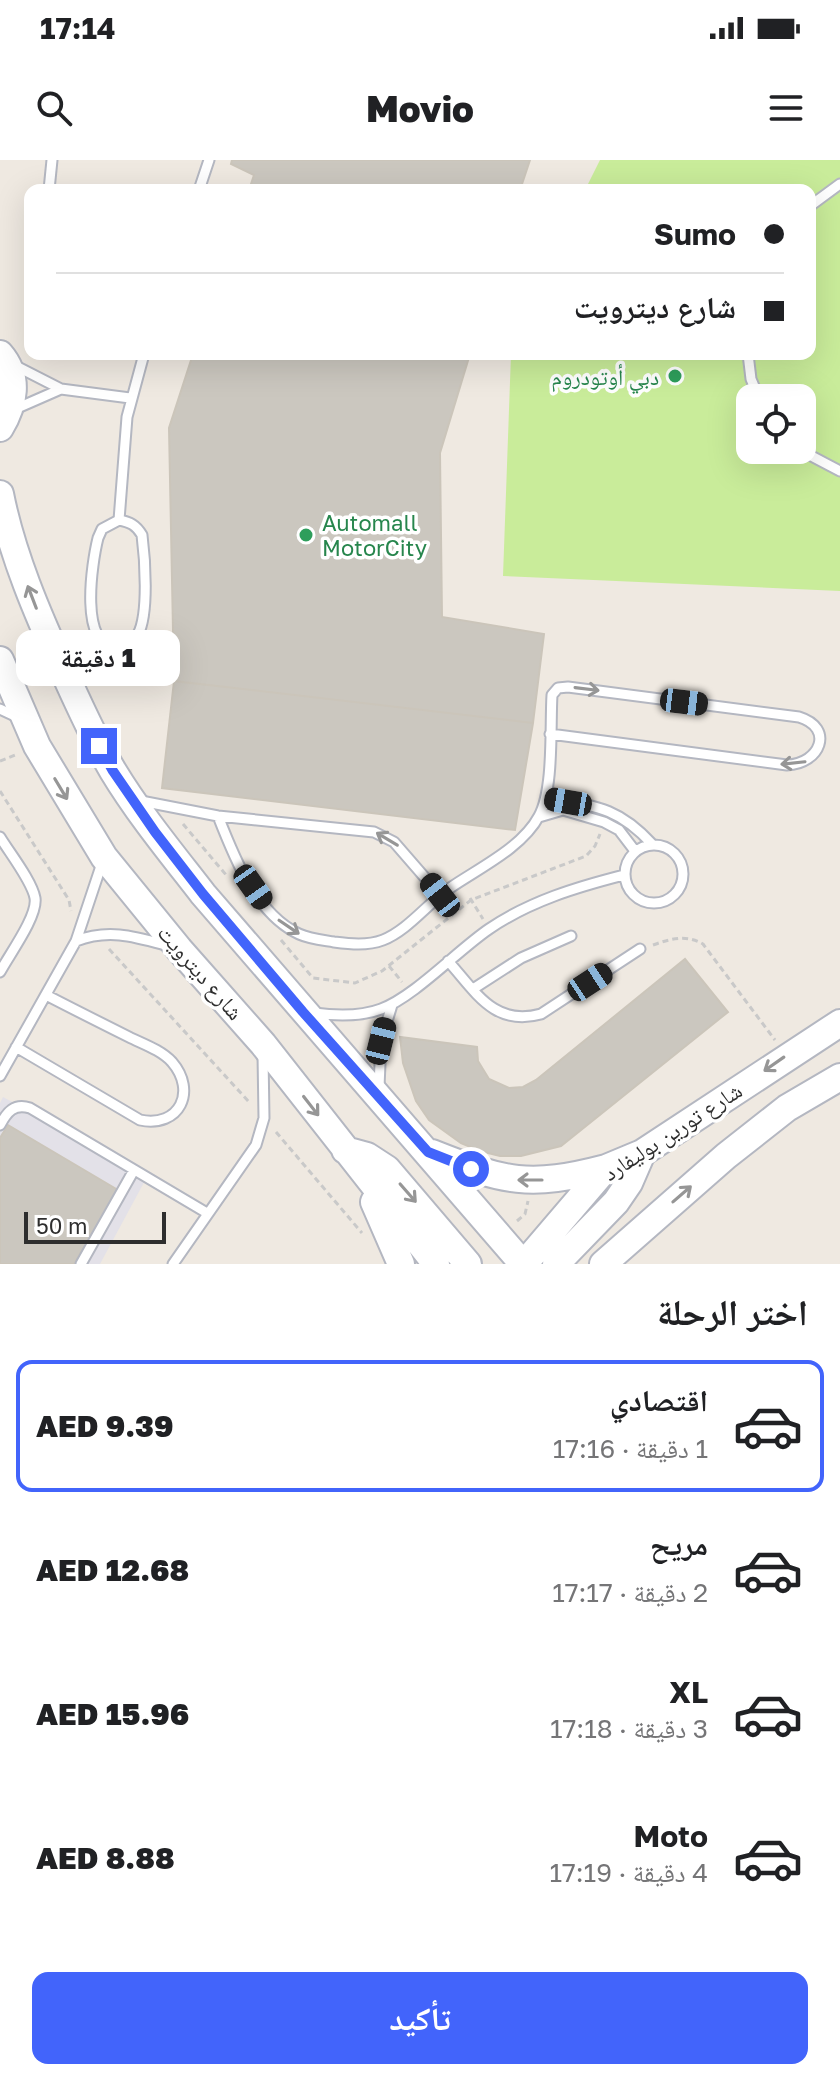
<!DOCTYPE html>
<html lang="ar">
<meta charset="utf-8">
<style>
body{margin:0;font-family:"Golos Text","Noto Naskh Arabic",sans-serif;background:#f2f2f2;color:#202124;direction:rtl;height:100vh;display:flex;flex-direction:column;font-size:30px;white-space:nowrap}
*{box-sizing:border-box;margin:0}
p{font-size:26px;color:#757577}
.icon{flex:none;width:44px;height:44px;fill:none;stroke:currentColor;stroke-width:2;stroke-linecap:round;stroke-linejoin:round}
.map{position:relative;height:1104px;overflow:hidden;direction:ltr}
.details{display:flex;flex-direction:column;background:#fff;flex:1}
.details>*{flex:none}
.hud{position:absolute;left:24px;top:24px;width:792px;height:176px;border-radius:16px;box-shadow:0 8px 32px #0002;direction:rtl;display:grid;align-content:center;height:176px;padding:0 32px;background:#fff}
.buttons{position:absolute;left:736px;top:224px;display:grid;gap:16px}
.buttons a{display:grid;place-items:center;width:80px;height:80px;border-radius:16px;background:#fff;box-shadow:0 8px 32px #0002;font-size:40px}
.scale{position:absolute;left:24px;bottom:20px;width:142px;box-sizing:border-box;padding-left:8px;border:4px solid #2e2e2e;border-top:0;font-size:22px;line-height:28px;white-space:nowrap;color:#2e2e2e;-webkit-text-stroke:6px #fff;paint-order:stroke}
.end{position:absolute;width:36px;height:36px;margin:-18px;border:10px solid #4264fb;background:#fff;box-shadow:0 0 0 4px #fff}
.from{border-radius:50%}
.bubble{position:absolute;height:56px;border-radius:16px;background:#fff;box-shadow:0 8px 32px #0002;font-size:26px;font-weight:800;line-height:56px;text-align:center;direction:rtl}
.car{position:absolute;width:24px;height:48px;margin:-24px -12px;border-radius:10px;box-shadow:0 0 6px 2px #0007;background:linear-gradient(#222 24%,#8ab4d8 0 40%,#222 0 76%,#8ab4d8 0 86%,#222 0)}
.hud b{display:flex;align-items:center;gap:28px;height:76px;font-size:30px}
.hud b+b{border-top:2px solid #e0e0e0}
.hud i{width:20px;height:20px;background:#202124}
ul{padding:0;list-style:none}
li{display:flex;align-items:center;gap:24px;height:132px;margin:0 16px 12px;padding:0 16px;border:4px solid transparent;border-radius:16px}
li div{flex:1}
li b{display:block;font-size:30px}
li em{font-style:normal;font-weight:800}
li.selected{border-color:#4264fb}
li>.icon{width:72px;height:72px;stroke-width:1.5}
h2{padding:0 32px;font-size:36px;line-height:96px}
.button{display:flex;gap:16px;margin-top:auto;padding:16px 32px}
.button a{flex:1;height:92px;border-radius:16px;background:#4264fb;color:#fff;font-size:32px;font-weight:800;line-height:92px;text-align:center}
.status{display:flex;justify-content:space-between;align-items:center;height:56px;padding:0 40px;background:#fff;direction:ltr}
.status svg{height:22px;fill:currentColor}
header{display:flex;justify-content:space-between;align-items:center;height:104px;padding:0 32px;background:#fff;font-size:36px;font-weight:800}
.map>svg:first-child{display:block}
</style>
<div class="status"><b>17:14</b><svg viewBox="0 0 49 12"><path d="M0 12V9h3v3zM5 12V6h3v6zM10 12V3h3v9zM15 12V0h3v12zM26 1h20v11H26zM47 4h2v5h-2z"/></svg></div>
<header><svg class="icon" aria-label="menu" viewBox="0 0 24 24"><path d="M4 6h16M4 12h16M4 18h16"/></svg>Movio<svg class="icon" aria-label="search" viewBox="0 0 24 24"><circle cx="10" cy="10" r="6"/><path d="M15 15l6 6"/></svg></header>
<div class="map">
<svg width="840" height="1104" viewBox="0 0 840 1104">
<rect width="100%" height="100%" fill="#efe9e1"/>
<path fill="#e3e1e8" d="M3 937 148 1015 100 1104H0V943Z"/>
<path fill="#c9ec9a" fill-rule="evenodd" d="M600 0H840V431L503 416 511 194H810V30H585ZM750 238H802V290H750Z"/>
<path fill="#cbc7bf" stroke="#cbc5ba" stroke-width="2" d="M232 0H530L520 30H249L254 15 231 4Z
M193 194H470L440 293 442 457 544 474 533 563 174 521 169 268Z
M174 521 533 563 515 670 162 628Z
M685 799 728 852 561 986 521 996H500L480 991 461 983 429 960 416 941 403 903 400 877 477 887 478 901 489 919 509 928 523 927 536 920Z
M8 965 118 1030 74 1104H0V978Z"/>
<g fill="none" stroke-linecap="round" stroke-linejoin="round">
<g stroke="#b4b7c1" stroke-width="13">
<path id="lane" d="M49 30 52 0
M199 30 209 0
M810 46 840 24
M748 194 751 219 759 238
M12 204 61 229 130 238
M13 250 61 229
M800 290 840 311
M119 360C130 362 136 365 142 375 145 398 149 454 138 474 134 481 127 487 118 487 78 490 92 402 98 378L102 369Z
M119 360 127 257 144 194
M0 549 19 558
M546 638C594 646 617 646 652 684
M141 641 218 656 374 672 394 682 440 735
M218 656C234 697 256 754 299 774 310 779 322 780 334 782 350 784 367 786 383 780 408 770 427 744 450 728 479 708 522 688 539 656 554 629 550 567 552 535L558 528 568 527 799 557C835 568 820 604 787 605L550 574
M539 657 563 650 604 662 619 670 635 691
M0 677C9 692 32 721 35 738 38 756 9 795 0 812
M625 714a29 29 0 1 1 58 0a29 29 0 1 1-58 0Z
M76 781C109 768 136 777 169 786
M448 801C476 832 494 867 541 854L640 789
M473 829 521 798 571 776
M314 853C336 856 360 857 381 849 414 837 458 790 489 769 530 741 577 727 624 715
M16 887 140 960C180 968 197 931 172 902 161 890 143 884 129 877 101 863 73 849 46 835
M0 916 76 781 102 703
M379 927 381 881 392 845
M0 965C7 952 14 943 30 948L207 1053
M81 1104 134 1010
M173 1104 256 985 264 958 263 895"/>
</g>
<g stroke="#b4b7c1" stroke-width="30">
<path id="secondary" d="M0 194C20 217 14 245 0 268
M0 334C12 395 38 455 64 512 79 545 94 579 113 611 139 654 172 694 203 734L523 1104
M0 500 37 586 104 697 179 789 263 884 436 1104
M345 990 367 996 387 1009 468 1104
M432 993C505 1022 529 1028 606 1008
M374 1042 401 1104
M524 1104 606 1008 642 993 840 863
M556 1104 616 1042 629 1023 642 993
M603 1104 726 996 787 948 840 917"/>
</g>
<path stroke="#c9c9c9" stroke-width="3" stroke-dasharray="6 4" stroke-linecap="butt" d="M0 601 15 595
M0 631 69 740 71 751
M183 664 227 716
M470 738 483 759
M281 780 313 818 355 823 382 811 471 740 586 696 595 686 600 674
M653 785C670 779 686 774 703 784L775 880
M109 789 250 943
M389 806 402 822
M276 972 362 1073
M517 1061 525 1054 528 1041"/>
<use href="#lane" stroke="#fff" stroke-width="9"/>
<use href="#secondary" stroke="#fff" stroke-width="26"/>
</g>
<defs><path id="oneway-shaft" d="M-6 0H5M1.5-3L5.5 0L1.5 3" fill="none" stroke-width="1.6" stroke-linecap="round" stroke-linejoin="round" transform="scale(2)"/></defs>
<g stroke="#969696">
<use href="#oneway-shaft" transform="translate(32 437) rotate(-111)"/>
<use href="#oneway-shaft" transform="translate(587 529) rotate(7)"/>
<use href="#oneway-shaft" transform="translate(793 603) rotate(174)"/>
<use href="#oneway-shaft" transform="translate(61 629) rotate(59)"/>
<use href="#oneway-shaft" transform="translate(387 679) rotate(-149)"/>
<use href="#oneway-shaft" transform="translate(289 767) rotate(34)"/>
<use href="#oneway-shaft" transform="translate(774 904) rotate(145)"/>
<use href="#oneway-shaft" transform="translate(311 946) rotate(52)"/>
<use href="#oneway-shaft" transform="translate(530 1020) rotate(-180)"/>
<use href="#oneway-shaft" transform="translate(408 1033) rotate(49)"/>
<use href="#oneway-shaft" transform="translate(682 1034) rotate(-41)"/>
</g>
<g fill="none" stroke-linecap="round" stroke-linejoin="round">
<path stroke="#4264fb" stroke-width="10" d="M99 586 113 611 155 672 203 734 303 852 428 992 471 1009"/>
</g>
<g fill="#2e9e5b" stroke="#fff" stroke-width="3">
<circle cx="675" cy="216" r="8"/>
<circle cx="306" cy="375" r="8"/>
</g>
<g text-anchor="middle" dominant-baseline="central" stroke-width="7" stroke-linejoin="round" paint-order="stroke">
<g font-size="22" fill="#27864d" stroke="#fff" text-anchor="end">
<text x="659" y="216">دبي أوتودروم</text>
<text x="322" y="362" text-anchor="start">Automall<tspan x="322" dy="25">MotorCity</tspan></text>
</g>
<g font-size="22" fill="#2e2e2e" stroke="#fff">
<text transform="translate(201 812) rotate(49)">شارع ديترويت</text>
<text transform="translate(672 971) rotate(-33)">شارع تورين بوليفارد</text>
</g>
</g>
</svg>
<div class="buttons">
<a><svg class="icon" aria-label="locate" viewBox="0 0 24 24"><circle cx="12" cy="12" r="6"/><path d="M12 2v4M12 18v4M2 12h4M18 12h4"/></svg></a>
</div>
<div class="scale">50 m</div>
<i class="end from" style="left:471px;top:1009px"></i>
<i class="end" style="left:99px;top:586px"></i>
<div class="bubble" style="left:16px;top:470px;width:164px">1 دقيقة</div>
<i class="car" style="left:684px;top:542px;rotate:97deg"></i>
<i class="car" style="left:568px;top:642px;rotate:280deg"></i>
<i class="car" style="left:253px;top:727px;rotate:145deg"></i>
<i class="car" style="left:440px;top:735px;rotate:322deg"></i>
<i class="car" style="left:590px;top:822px;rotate:57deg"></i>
<i class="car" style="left:381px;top:881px;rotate:14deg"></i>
<div class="hud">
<b><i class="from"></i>Sumo</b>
<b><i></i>شارع ديترويت</b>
</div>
</div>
<section class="details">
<h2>اختر الرحلة</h2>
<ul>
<li class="selected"><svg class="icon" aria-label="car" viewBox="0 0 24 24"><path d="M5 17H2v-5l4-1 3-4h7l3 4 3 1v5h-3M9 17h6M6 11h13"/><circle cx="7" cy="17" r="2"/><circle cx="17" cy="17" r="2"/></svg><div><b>اقتصادي</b><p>1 دقيقة · 17:16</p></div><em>AED 9.39</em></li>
<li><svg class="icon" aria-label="car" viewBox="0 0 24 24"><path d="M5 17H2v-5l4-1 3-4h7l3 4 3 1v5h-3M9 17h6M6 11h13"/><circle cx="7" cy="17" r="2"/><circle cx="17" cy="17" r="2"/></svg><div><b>مريح</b><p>2 دقيقة · 17:17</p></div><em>AED 12.68</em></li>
<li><svg class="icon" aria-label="car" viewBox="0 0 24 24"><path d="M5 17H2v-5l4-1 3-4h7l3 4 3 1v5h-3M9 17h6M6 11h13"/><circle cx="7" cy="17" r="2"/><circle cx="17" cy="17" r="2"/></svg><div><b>XL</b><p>3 دقيقة · 17:18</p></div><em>AED 15.96</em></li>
<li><svg class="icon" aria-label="car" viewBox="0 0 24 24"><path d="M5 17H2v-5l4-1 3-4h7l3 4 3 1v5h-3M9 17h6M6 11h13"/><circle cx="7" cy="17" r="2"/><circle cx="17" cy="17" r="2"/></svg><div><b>Moto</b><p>4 دقيقة · 17:19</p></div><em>AED 8.88</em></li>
</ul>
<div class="button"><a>تأكيد</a></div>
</section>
